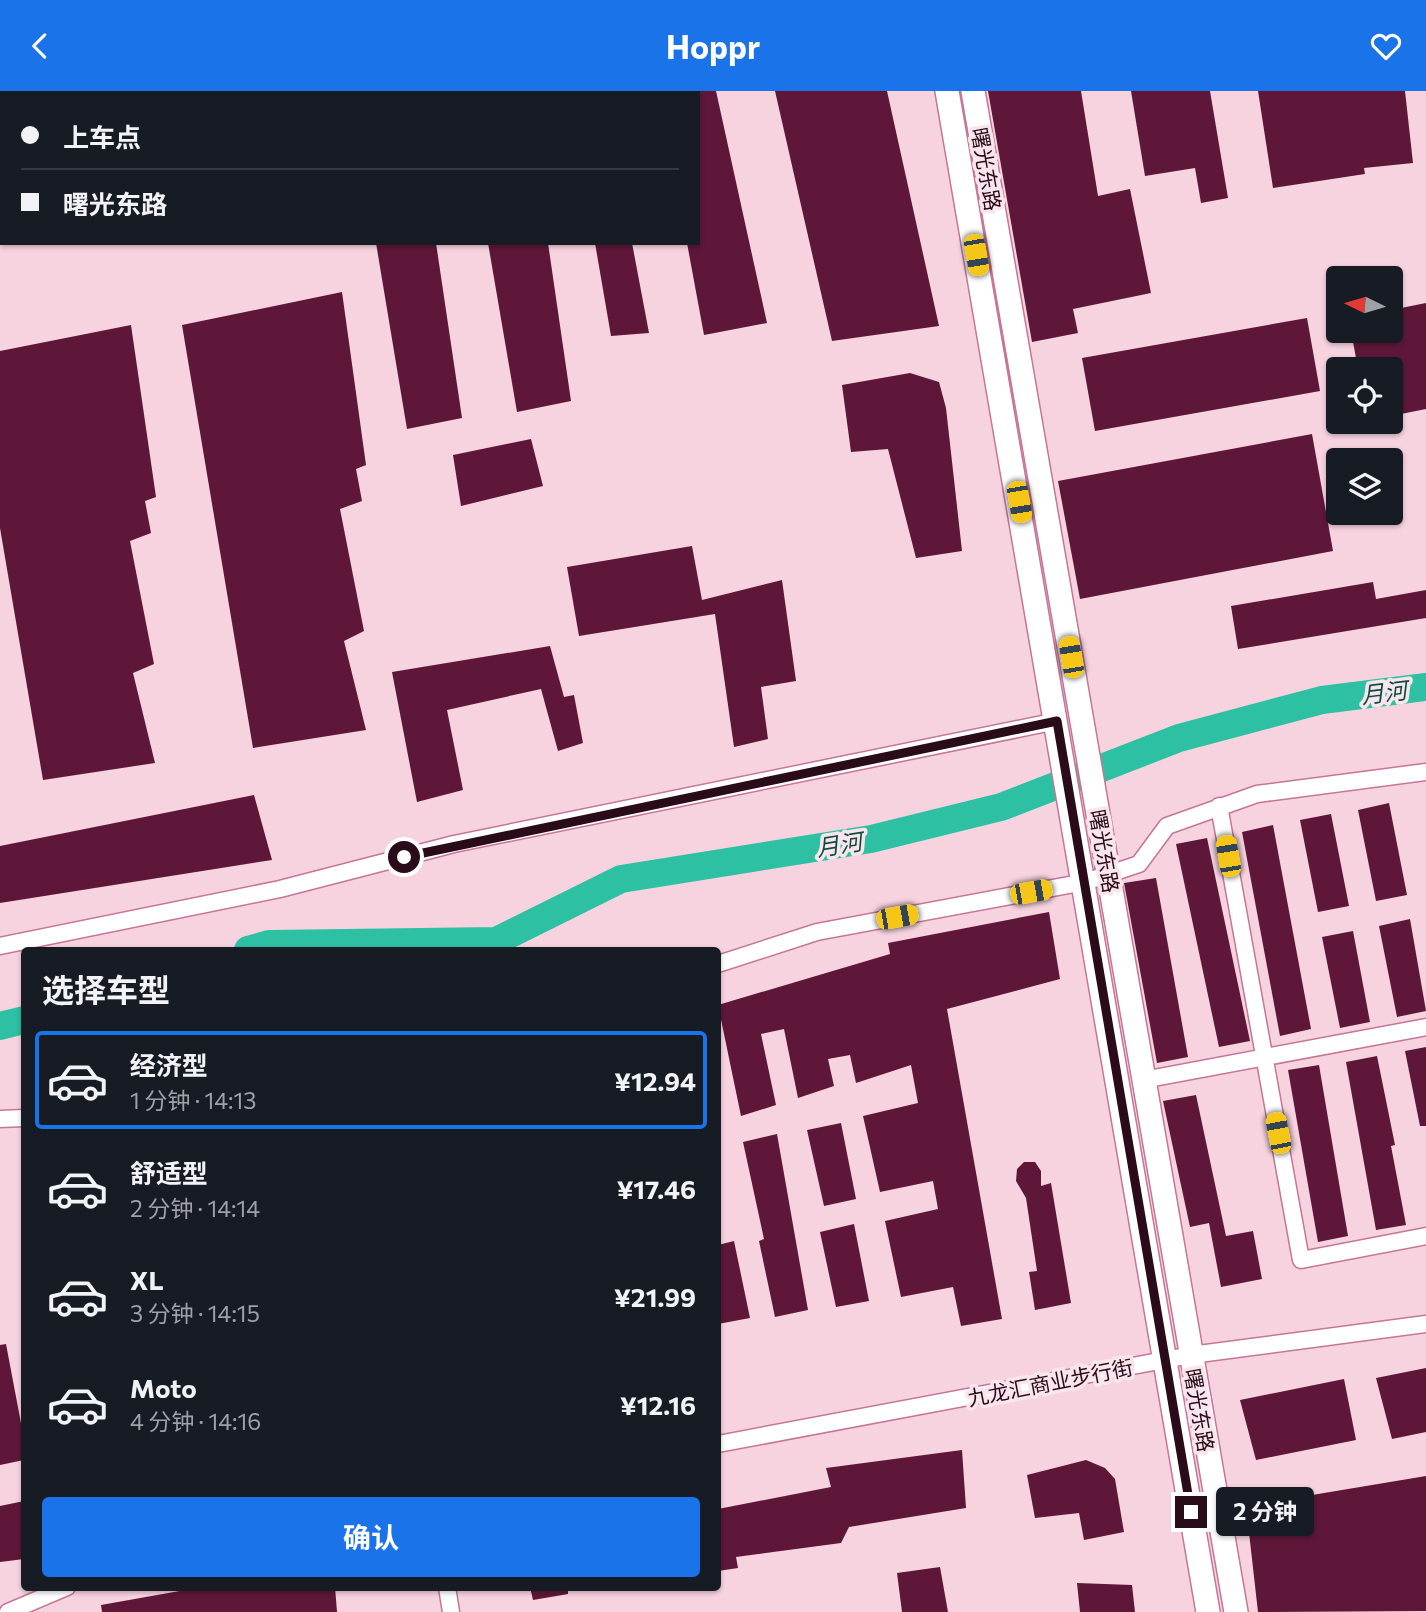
<!DOCTYPE html>
<html lang="zh">
<meta charset="utf-8">
<style>
body{margin:0;font-family:Commissioner,"Noto Sans SC",sans-serif;background:#242831;color:#f1f3f6;height:100vh;display:flex;flex-direction:column;font-size:26px;white-space:nowrap}
*{box-sizing:border-box;margin:0}
p{font-size:23px;color:#9ea1a6}
.icon{flex:none;width:38px;height:38px;fill:none;stroke:currentColor;stroke-width:2;stroke-linecap:round;stroke-linejoin:round}
.map{position:relative;flex:1;overflow:hidden}
.panel{position:absolute;left:21px;top:856px;width:700px;height:644px;display:flex;flex-direction:column;background:#171b24;border-radius:7px;box-shadow:0 2px 5px #0004}
.panel>*{flex:none}
.top-card{position:absolute;left:0px;top:0px;width:700px;height:154px;box-shadow:0 2px 5px #0004;display:grid;align-content:center;height:154px;padding:0 21px;background:#171b24}
.needle{width:46px;rotate:275deg}
.fabs{position:absolute;left:1326px;top:175px;display:grid;gap:14px}
.fabs a{display:grid;place-items:center;width:77px;height:77px;border-radius:7px;background:#171b24;box-shadow:0 2px 5px #0004;font-size:35px}
.end{position:absolute;width:32px;height:32px;margin:-16px;border:9px solid #2a0b19;background:#fff;box-shadow:0 0 0 4px #fff}
.from{border-radius:50%}
.bubble{position:absolute;height:49px;border-radius:7px;background:#171b24;box-shadow:0 2px 5px #0004;font-size:23px;font-weight:700;line-height:49px;text-align:center}
.car{position:absolute;width:21px;height:42px;margin:-21px -10px;border-radius:9px;box-shadow:0 0 5px 2px #0007;background:linear-gradient(#f5c518 24%,#345 0 40%,#f5c518 0 76%,#345 0 86%,#f5c518 0)}
.top-card b{display:flex;align-items:center;gap:24px;height:66px;font-size:26px}
.top-card b+b{border-top:2px solid #363941}
.top-card i{width:18px;height:18px;background:#f1f3f6}
ul{padding:0;list-style:none}
li{display:flex;align-items:center;gap:21px;height:98px;margin:0 14px 10px;padding:0 7px;border:4px solid transparent;border-radius:7px}
li div{flex:1}
li b{display:block;font-size:26px}
li em{font-style:normal;font-weight:700}
li.current{border-color:#1a73e8}
li>.icon{width:63px;height:63px;stroke-width:1.5}
h2{padding:0 21px;font-size:32px;line-height:84px}
.primary-button{display:flex;gap:14px;margin-top:auto;padding:14px 21px}
.primary-button a{flex:1;height:80px;border-radius:7px;background:#1a73e8;color:#fff;font-size:28px;font-weight:700;line-height:80px;text-align:center}
header{display:flex;justify-content:space-between;align-items:center;height:91px;padding:0 21px;background:#1a73e8;color:#fff;font-size:32px;font-weight:700}
.map>svg:first-child{display:block}
</style>
<header><svg class="icon" aria-label="back" viewBox="0 0 24 24"><path d="M15 5l-7 7 7 7"/></svg>Hoppr<svg class="icon" aria-label="heart" viewBox="0 0 24 24"><path d="M12 20l-8-8c-3-5 5-10 8-4 3-6 11-1 8 4z"/></svg></header>
<div class="map">
<svg width="1426" height="1521" viewBox="0 0 1426 1521">
<rect width="100%" height="100%" fill="#f7d3e0"/>
<g fill="none" stroke-linecap="round" stroke-linejoin="round">
<path stroke="#2dc0a2" stroke-width="28" d="M248 859 269 853 496 850 621 788 871 748 1001 716 1179 647 1322 609 1426 596
M0 935 24 929"/>
</g>
<path fill="#5e1739" d="M698 0H716L767 232 704 244 687 152H698Z
M775 0H887L939 235 832 250Z
M988 0H1081L1098 105 1130 98 1151 202 1073 218 1078 242 1032 251Z
M1131 0H1210L1228 107 1201 112 1195 77 1145 85Z
M1258 0H1405L1413 72 1364 77 1365 83 1273 97Z
M376 152H436L462 327 407 338Z
M488 152H548L571 310 517 321Z
M595 152H632L649 242 611 245Z
M342 201 366 374 356 378 362 410 340 418 364 540 344 550 366 639 253 657 182 234Z
M1426 212V318L1391 325V278H1358L1351 240H1391V219Z
M1307 227 1320 300 1095 340 1082 267Z
M131 234 156 406 145 410 151 442 130 450 154 573 133 582 155 672 43 689 0 437V260Z
M910 282 939 291 946 317 962 460 916 467 888 358 851 361 842 294Z
M1312 343 1333 460 1080 508 1058 390Z
M531 348 543 395 461 415 453 364Z
M692 455 702 509 782 489 796 590 761 596 768 648 734 656 715 523 579 545 567 476Z
M1373 491 1376 508 1426 499V527L1238 558 1231 515Z
M550 555 564 606 574 604 583 652 558 660 541 598 447 619 463 699 417 711 392 581Z
M254 704 272 769 0 812V755Z
M1389 712 1407 804 1376 810 1358 719Z
M1331 723 1349 815 1318 821 1300 729Z
M1273 734 1311 938 1280 945 1242 741Z
M1207 747 1250 950 1219 956 1176 753Z
M1156 787 1188 966 1157 972 1124 792Z
M1049 821 1060 888 947 918 1002 1228 961 1235 953 1196 901 1206 885 1130 938 1118 933 1090 880 1101 863 1025 918 1012 911 974 856 992 850 964 828 968 834 995 798 1007 784 938 761 943 776 1014 741 1025 718 914 890 863 888 852Z
M1410 828 1426 920 1397 926 1379 835Z
M1353 840 1370 931 1340 937 1322 846Z
M1426 956V1035H1420L1405 960Z
M1377 965 1395 1054 1391 1055 1406 1134 1376 1139 1346 971Z
M1319 974 1348 1145 1318 1151 1288 979Z
M1196 1004 1226 1145 1253 1140 1262 1188 1221 1196 1209 1132 1190 1136 1163 1010Z
M841 1032 856 1108 824 1115 807 1039Z
M777 1043 808 1219 775 1226 759 1150 764 1148 743 1051Z
M1024 1071H1035L1041 1080V1095L1051 1092 1071 1212 1035 1219 1029 1181 1037 1180 1026 1107 1016 1090 1017 1078Z
M854 1133 869 1210 836 1216 820 1141Z
M734 1150 750 1227 718 1233V1154Z
M6 1253 24 1348V1369L0 1374V1254Z
M1426 1277V1341L1392 1348 1376 1287Z
M1344 1288 1356 1349 1256 1369 1240 1309Z
M962 1359 966 1417 849 1436 841 1452 736 1466 738 1477 718 1480V1418L831 1396 826 1377Z
M1086 1369 1105 1377 1115 1388 1124 1441 1084 1449 1079 1422 1035 1427 1027 1384Z
M1426 1385V1520L1258 1521 1246 1415Z
M24 1410V1468L0 1471V1415Z
M940 1476 948 1521H902L897 1482Z
M1077 1492 1132 1494 1135 1521H1080Z
M202 1496H335L337 1521H102L101 1514Z
M530 1496H568V1503L533 1509Z"/>
<g fill="none" stroke-linecap="round" stroke-linejoin="round">
<g stroke="#c67696" stroke-width="19">
<path id="street" d="M1219 715 1301 1169 1426 1145
M0 855 280 798 454 753 1057 630
M718 873 817 841 1085 791 1139 773 1167 735 1257 703 1426 681
M1143 989 1426 936
M0 1028 24 1027
M718 1353 1191 1264 1426 1233
M447 1496 451 1521
M8 1521 67 1496"/>
</g>
<g stroke="#c67696" stroke-width="26">
<path id="secondary" d="M947 0 1208 1521
M973 0 1236 1521"/>
</g>
<g stroke="#c67696" stroke-width="30">
<path id="primary" d="M126 2 136 0
M0 25 2 24"/>
</g>
<use href="#street" stroke="#fff" stroke-width="16"/>
<use href="#secondary" stroke="#fff" stroke-width="23"/>
<use href="#primary" stroke="#fff" stroke-width="26"/>
</g>
<g fill="none" stroke-linecap="round" stroke-linejoin="round">
<path stroke="#2a0b19" stroke-width="9" d="M404 766 1057 630 1191 1421"/>
</g>
<g text-anchor="middle" dominant-baseline="central" stroke-width="7" stroke-linejoin="round" paint-order="stroke">
<g font-size="21" fill="#2a0b19" stroke="#f9e6ec">
<text transform="translate(987 78) rotate(80)">曙光东路</text>
<text transform="translate(1105 760) rotate(80)">曙光东路</text>
<text transform="translate(1050 1291) rotate(-11)">九龙汇商业步行街</text>
<text transform="translate(1200 1319) rotate(80)">曙光东路</text>
</g>
<g font-size="23" font-style="italic" fill="#0d493d" stroke="#f9e6ec">
<text transform="translate(1384 601) rotate(-7)">月河</text>
<text transform="translate(839 753) rotate(-9)">月河</text>
</g>
</g>
</svg>
<div class="fabs">
<a><svg class="needle" viewBox="-14 -14 28 28"><path d="M0-13l5 13h-10z" fill="#e53935"/><path d="M0 13l5-13h-10z" fill="#9ea1a6"/></svg></a>
<a><svg class="icon" aria-label="locate" viewBox="0 0 24 24"><circle cx="12" cy="12" r="6"/><path d="M12 2v4M12 18v4M2 12h4M18 12h4"/></svg></a>
<a><svg class="icon" aria-label="layers" viewBox="0 0 24 24"><path d="M12 4l9 5-9 5-9-5zM3 14l9 5 9-5"/></svg></a>
</div>
<i class="end from" style="left:404px;top:766px"></i>
<i class="end" style="left:1191px;top:1421px"></i>
<div class="bubble" style="left:1216px;top:1396px;width:98px">2 分钟</div>
<i class="car" style="left:976px;top:164px;rotate:170deg"></i>
<i class="car" style="left:1019px;top:411px;rotate:170deg"></i>
<i class="car" style="left:1071px;top:566px;rotate:350deg"></i>
<i class="car" style="left:1228px;top:765px;rotate:350deg"></i>
<i class="car" style="left:1031px;top:801px;rotate:80deg"></i>
<i class="car" style="left:897px;top:826px;rotate:80deg"></i>
<i class="car" style="left:1278px;top:1042px;rotate:349deg"></i>
<div class="top-card">
<b><i class="from"></i>上车点</b>
<b><i></i>曙光东路</b>
</div>
<section class="panel">
<h2>选择车型</h2>
<ul>
<li class="current"><svg class="icon" aria-label="car" viewBox="0 0 24 24"><path d="M5 17H2v-5l4-1 3-4h7l3 4 3 1v5h-3M9 17h6M6 11h13"/><circle cx="7" cy="17" r="2"/><circle cx="17" cy="17" r="2"/></svg><div><b>经济型</b><p>1 分钟 · 14:13</p></div><em>¥12.94</em></li>
<li><svg class="icon" aria-label="car" viewBox="0 0 24 24"><path d="M5 17H2v-5l4-1 3-4h7l3 4 3 1v5h-3M9 17h6M6 11h13"/><circle cx="7" cy="17" r="2"/><circle cx="17" cy="17" r="2"/></svg><div><b>舒适型</b><p>2 分钟 · 14:14</p></div><em>¥17.46</em></li>
<li><svg class="icon" aria-label="car" viewBox="0 0 24 24"><path d="M5 17H2v-5l4-1 3-4h7l3 4 3 1v5h-3M9 17h6M6 11h13"/><circle cx="7" cy="17" r="2"/><circle cx="17" cy="17" r="2"/></svg><div><b>XL</b><p>3 分钟 · 14:15</p></div><em>¥21.99</em></li>
<li><svg class="icon" aria-label="car" viewBox="0 0 24 24"><path d="M5 17H2v-5l4-1 3-4h7l3 4 3 1v5h-3M9 17h6M6 11h13"/><circle cx="7" cy="17" r="2"/><circle cx="17" cy="17" r="2"/></svg><div><b>Moto</b><p>4 分钟 · 14:16</p></div><em>¥12.16</em></li>
</ul>
<div class="primary-button"><a>确认</a></div>
</section>
</div>
